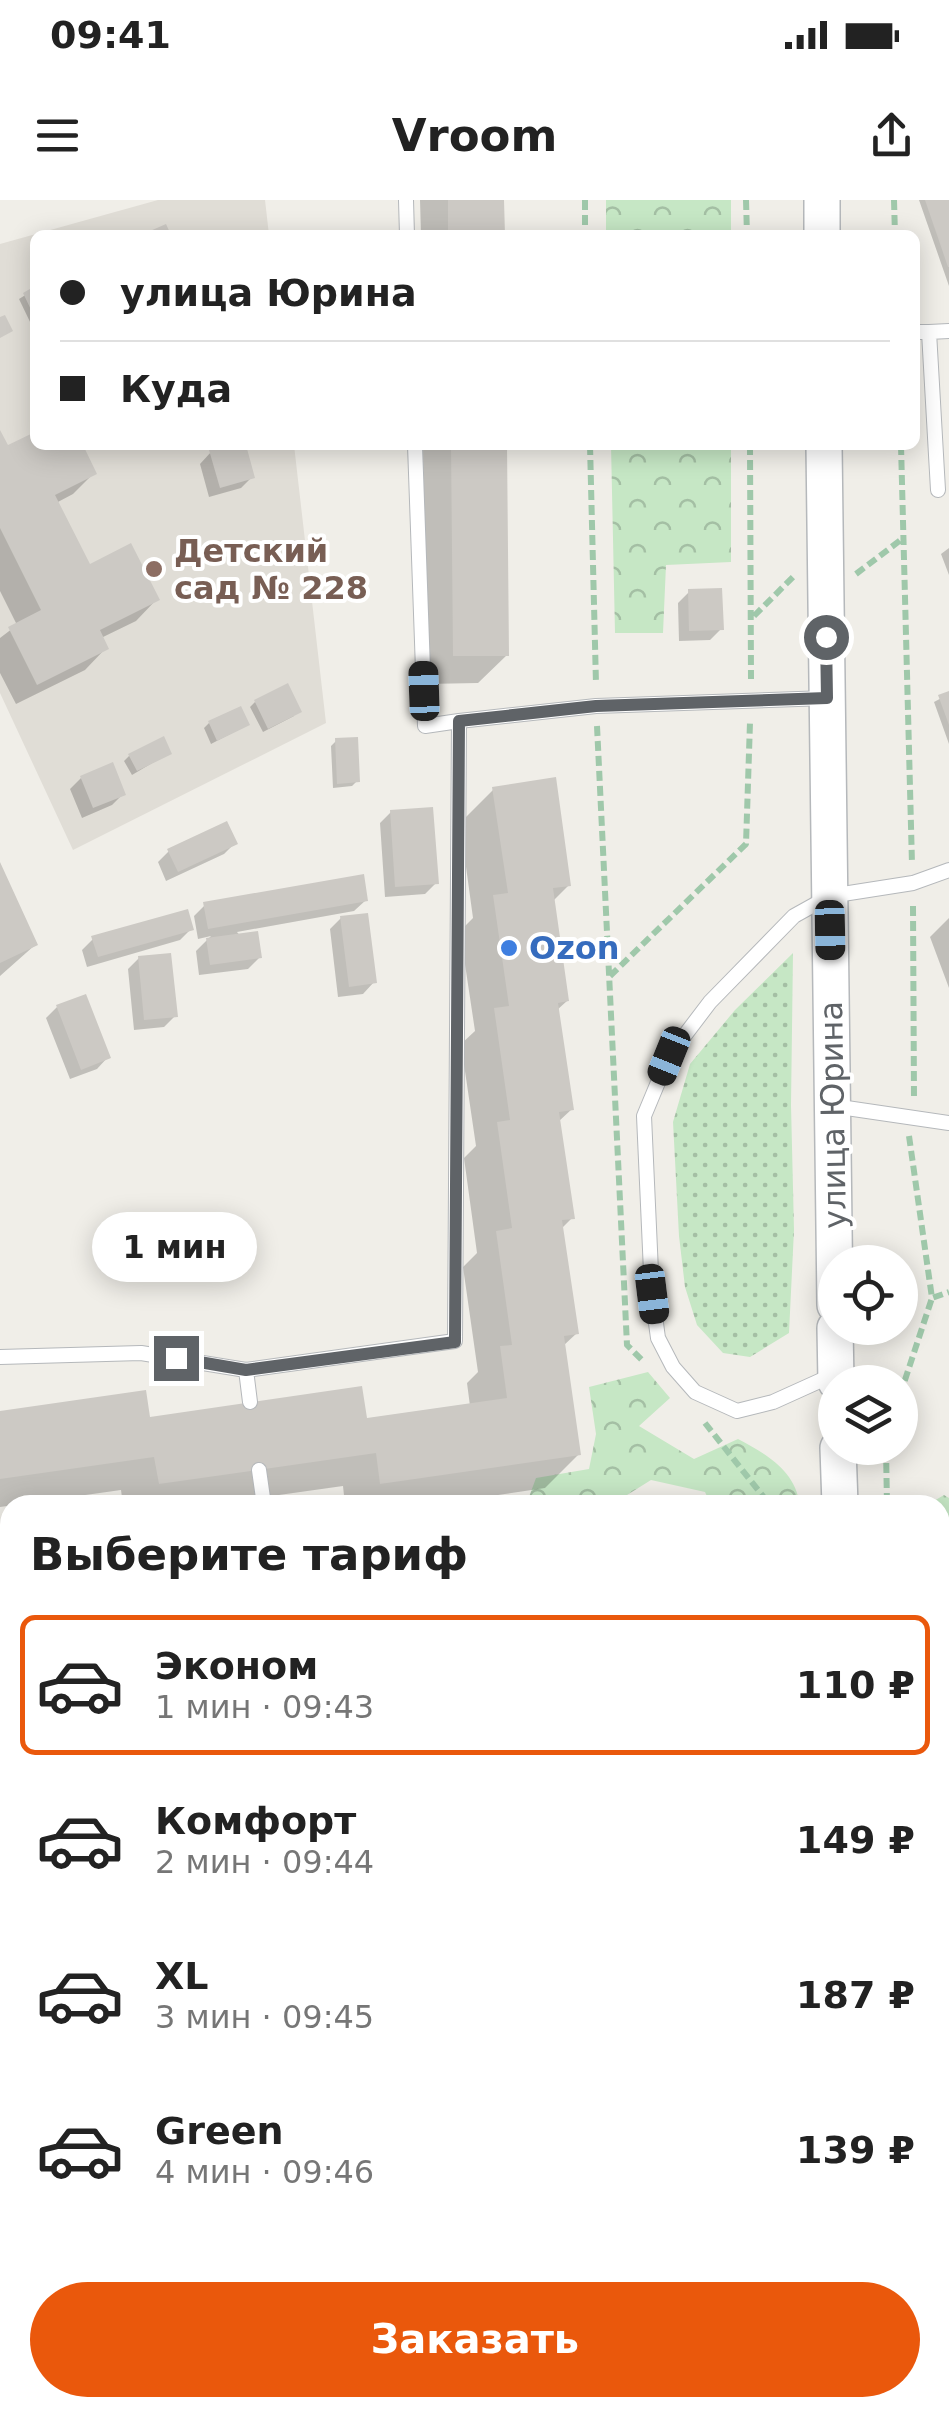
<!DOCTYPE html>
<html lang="ru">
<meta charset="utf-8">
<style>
body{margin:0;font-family:"DejaVu Sans",sans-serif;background:#f2f2f2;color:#222;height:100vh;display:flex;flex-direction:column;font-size:38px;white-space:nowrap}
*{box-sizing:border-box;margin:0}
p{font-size:32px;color:#767676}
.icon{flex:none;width:55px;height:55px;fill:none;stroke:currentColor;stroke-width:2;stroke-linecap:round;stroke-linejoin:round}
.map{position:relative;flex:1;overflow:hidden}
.details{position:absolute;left:0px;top:1295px;width:950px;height:922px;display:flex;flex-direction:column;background:#fff;border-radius:30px 30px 0 0;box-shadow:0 5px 25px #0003}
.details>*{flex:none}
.hud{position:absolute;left:30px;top:30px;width:890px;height:220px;border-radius:15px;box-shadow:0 5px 25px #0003;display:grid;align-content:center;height:220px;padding:0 30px;background:#fff}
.fabs{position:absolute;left:818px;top:1045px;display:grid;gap:20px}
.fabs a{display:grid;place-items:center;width:100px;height:100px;border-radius:50%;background:#fff;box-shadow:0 5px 25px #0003;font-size:50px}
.end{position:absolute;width:45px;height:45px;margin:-22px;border:12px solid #5f6367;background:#fff;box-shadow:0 0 0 5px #fff}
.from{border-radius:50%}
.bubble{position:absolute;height:70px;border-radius:35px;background:#fff;box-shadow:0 5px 25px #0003;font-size:32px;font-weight:700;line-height:70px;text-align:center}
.car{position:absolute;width:30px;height:60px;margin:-30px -15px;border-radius:12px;box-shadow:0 0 8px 2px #0007;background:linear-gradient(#222 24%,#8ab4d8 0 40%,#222 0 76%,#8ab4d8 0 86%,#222 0)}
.hud b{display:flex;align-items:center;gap:35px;height:95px;font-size:38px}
.hud b+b{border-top:2px solid #e0e0e0}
.hud i{width:25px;height:25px;background:#222}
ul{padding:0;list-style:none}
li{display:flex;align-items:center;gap:30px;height:140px;margin:0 20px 15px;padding:0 10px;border:5px solid transparent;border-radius:15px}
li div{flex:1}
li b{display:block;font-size:38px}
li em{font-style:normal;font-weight:700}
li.on{border-color:#ea580c}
li>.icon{width:90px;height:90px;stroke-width:1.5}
h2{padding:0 30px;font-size:45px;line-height:120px}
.button{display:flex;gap:20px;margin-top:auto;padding:20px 30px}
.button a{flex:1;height:115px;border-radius:60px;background:#ea580c;color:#fff;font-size:40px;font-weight:700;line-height:115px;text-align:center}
.status{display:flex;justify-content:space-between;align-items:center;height:70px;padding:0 50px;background:#fff;direction:ltr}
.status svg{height:28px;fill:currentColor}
header{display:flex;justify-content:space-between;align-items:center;height:130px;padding:0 30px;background:#fff;font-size:45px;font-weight:700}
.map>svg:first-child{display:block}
</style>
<div class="status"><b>09:41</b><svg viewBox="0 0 49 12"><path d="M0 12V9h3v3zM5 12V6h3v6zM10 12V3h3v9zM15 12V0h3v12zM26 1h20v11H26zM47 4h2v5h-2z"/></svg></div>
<header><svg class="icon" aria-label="menu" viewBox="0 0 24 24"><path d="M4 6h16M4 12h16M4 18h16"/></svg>Vroom<svg class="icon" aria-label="share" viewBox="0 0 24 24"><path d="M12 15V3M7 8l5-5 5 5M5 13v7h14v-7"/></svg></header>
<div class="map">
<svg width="949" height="2217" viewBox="0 0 949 2217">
<defs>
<pattern id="grass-dots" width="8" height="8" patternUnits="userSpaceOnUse" patternTransform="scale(2.5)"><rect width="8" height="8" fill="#c6e7c5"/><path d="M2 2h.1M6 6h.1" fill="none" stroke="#a4bfa4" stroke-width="1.8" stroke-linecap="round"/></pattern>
<pattern id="forest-crowns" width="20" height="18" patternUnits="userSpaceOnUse" patternTransform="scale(2.5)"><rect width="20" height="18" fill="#c6e7c5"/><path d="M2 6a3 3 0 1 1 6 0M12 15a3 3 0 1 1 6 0" fill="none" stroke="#a4bfa4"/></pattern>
</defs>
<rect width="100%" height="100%" fill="#f0eee8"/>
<path fill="#e0ddd6" d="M158 0H265L269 35H35V245H294L326 523 73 650 0 493V44Z"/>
<path fill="url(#grass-dots)" d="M793 753 791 905 794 1030 789 1133 750 1157 723 1153 697 1125 685 1087 679 1036 673 922 690 864 735 810Z
M949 1483V1634H948L940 1628V1484Z"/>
<path fill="url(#forest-crowns)" d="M606 0H731V35H606Z
M611 245H731V362L666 365 663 433H615Z
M648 1172 670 1198 639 1226 694 1259 738 1239C766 1254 795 1270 800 1305H711L705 1292 651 1280 611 1305H526L536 1278 589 1269 596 1234 589 1187Z
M944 1295 949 1298V1363L943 1368 940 1305H927Z
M940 1899 949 1905V2217H0V1947L10 1945V2208H940Z"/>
<path fill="#0003" d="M420 0H502V35H421Z
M919 0H949V86Z
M35 89V125L32 126 19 99Z
M35 235V245H80L94 273 73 294 56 303 89 367 157 399 136 421 101 438 106 448 85 470 16 504 0 473V438L17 425 0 391V236L7 249Z
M237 245H243L252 277 241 288 209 297 200 264 211 252Z
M423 245H504L507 455 478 483 426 484Z
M949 348V375L941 354Z
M689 392 721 429 710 440 679 441 678 403Z
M949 494V544L934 502Z
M255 502 294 516 263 532 250 507Z
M209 523 247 525 211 544 204 528Z
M336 541 357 581 352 586 333 588 331 546Z
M169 553 132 575 124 561 129 556Z
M81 578 123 594 112 605 82 618 70 589Z
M494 589 569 685 553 701 567 801 557 810 572 909 558 922 572 1018 561 1029 577 1133 563 1146 579 1254 545 1288 430 1305H345L343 1286 208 1305H123L121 1290 0 1307V1213L148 1220 364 1221 470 1206 467 1183 478 1172 463 1067 477 1053 464 958 476 946 461 844 475 831 460 731 473 718 460 623Z
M391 612 436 683 425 694 385 697 380 623Z
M235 643 224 654 166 681 158 662 169 651Z
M0 668 35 745 0 776Z
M366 700 354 711 237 732 259 758 248 769 199 775 196 751 211 736 198 739 194 716 205 705Z
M341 718 374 782 363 794 338 797 330 729Z
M949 718V788L930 737Z
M191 729 180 740 87 767 82 750 93 739Z
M139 758 175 816 164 827 134 830 128 769Z
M57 807 108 857 97 869 70 879 46 818Z
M10 1452V1492L0 1493V1461Z
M10 1839V1906L0 1908V1842Z"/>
<path fill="#ccc9c4" d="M448 0H504L505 35H448Z
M925 0H949V67H948Z
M166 24 171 35H141Z
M35 86V118L23 93Z
M5 115 13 131 0 138V117Z
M0 230 8 245 35 232V245H83L97 274 55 295 90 364 131 343 160 400 100 430 109 449 37 485 8 427 41 410 0 328Z
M228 245H246L255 278 220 288 209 250Z
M451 245H507L509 456H453Z
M722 388 724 430 689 431 688 389Z
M288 483 302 512 268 529 254 500Z
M949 491V525L938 495Z
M241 506 250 525 217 541 208 521Z
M164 536 172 554 137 571 128 554Z
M358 537 360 582 337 584 335 538Z
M113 562 126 595 93 608 80 576Z
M556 577 571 686 553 688 569 801 558 803 574 910 559 912 575 1019 562 1020 579 1134 564 1136 581 1255 380 1284 376 1253 159 1284 154 1257 0 1279V1211L146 1190 150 1217 362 1186 367 1218 507 1198 500 1146 512 1145 496 1031 512 1028 497 922 510 920 494 808 509 806 493 695 508 693 492 587Z
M433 607 439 684 395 687 390 610Z
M227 621 238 644 178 672 167 649Z
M0 662 38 745 0 763Z
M364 674 368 701 208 729 203 702Z
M188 709 194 730 98 757 91 736Z
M368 713 377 783 349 787 340 716Z
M258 731 262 758 210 765 206 738Z
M171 753 178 817 144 820 138 756Z
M86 794 111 858 81 870 56 805Z
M10 1836V1895L0 1897V1839Z"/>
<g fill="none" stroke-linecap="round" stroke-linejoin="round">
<g stroke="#b5b8bb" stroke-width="16">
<path id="service" d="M406 0 407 35
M915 132H929L938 290
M929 132 949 131
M415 245 425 526 459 521
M833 906 949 923
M0 1157 141 1153 246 1170 455 1141 459 521 596 506 827 498
M246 1170 250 1202
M835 1174 773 1202 737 1211 695 1192 673 1167 658 1138 652 1094 644 916 669 856 710 802 794 716 830 696 913 683 949 670
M259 1270 264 1305
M940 1662 949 1663"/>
</g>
<g stroke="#b5b8bb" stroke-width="30">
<path id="minor" d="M940 1738 949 1764"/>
</g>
<g stroke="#b5b8bb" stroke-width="38">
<path id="tertiary" d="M822 0V35
M824 245 835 1105
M835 1128 836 1182
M838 1248 840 1305
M940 1424 949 1423
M0 1726 10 1724"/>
</g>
<path stroke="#9fc8aa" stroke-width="6" stroke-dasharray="10 5" stroke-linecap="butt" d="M585 0V35
M746 0 747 35
M894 0 895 35
M590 245 596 484
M750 245 751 479
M901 245 912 664
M856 374 902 339
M754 416 794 376
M597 526 627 1145 643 1161
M913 706 914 899
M610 776 746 644 750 522
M909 936 932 1098 949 1092
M900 1195 932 1098
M705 1223 770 1305
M886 1248 887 1305
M940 1344 949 1342"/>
<use href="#service" stroke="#fff" stroke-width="14"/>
<use href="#minor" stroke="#fff" stroke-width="28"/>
<use href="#tertiary" stroke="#fff" stroke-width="35"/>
</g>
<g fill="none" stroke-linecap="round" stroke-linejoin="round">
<path stroke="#5f6367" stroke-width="12" d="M176 1158 246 1170 455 1142 459 521 596 506 827 498 826 437"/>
</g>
<circle fill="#8d6e63" stroke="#fff" stroke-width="4" cx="154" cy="369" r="10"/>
<circle fill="#3f7fe0" stroke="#fff" stroke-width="4" cx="509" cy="748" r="10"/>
<g text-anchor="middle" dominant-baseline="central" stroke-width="8" stroke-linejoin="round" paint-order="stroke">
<g font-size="32" font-weight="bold" fill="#785e54" stroke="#fff" text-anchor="start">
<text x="174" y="351">Детский<tspan x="174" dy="37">сад № 228</tspan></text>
</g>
<g font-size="32" font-weight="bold" fill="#366cbe" stroke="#fff" text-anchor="start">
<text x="529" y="748">Ozon</text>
</g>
<g font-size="32" fill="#5f6367" stroke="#fff">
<text transform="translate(833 915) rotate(-91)">улица Юрина</text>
</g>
</g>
</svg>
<div class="fabs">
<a><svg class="icon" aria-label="locate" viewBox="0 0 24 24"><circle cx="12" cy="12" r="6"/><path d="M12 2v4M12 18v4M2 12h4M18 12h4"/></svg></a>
<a><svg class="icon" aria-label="layers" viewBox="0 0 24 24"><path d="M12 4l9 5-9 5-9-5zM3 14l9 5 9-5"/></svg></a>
</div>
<i class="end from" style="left:826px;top:437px"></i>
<i class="end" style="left:176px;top:1158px"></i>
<div class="bubble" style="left:92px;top:1012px;width:165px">1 мин</div>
<i class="car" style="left:424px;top:491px;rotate:358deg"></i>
<i class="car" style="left:830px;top:730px;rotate:179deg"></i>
<i class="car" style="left:669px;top:856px;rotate:202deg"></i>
<i class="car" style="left:652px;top:1094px;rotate:173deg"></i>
<div class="hud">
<b><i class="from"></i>улица Юрина</b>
<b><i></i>Куда</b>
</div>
<section class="details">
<h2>Выберите тариф</h2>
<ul>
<li class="on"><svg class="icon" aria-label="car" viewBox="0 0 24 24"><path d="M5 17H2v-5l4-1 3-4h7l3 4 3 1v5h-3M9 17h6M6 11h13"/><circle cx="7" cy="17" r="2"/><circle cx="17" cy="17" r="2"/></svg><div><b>Эконом</b><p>1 мин · 09:43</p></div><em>110 ₽</em></li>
<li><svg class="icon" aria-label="car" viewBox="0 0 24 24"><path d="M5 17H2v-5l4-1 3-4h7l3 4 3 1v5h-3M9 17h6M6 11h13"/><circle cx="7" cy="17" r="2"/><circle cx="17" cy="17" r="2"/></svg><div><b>Комфорт</b><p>2 мин · 09:44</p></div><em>149 ₽</em></li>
<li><svg class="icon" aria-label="car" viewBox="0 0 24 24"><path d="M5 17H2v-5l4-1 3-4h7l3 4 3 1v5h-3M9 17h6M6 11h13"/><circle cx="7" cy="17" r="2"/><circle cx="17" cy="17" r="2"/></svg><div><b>XL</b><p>3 мин · 09:45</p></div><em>187 ₽</em></li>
<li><svg class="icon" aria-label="car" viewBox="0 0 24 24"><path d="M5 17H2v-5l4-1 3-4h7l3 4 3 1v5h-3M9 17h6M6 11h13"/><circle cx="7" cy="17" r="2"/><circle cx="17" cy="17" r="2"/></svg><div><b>Green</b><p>4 мин · 09:46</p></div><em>139 ₽</em></li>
</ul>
<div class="button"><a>Заказать</a></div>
</section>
</div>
